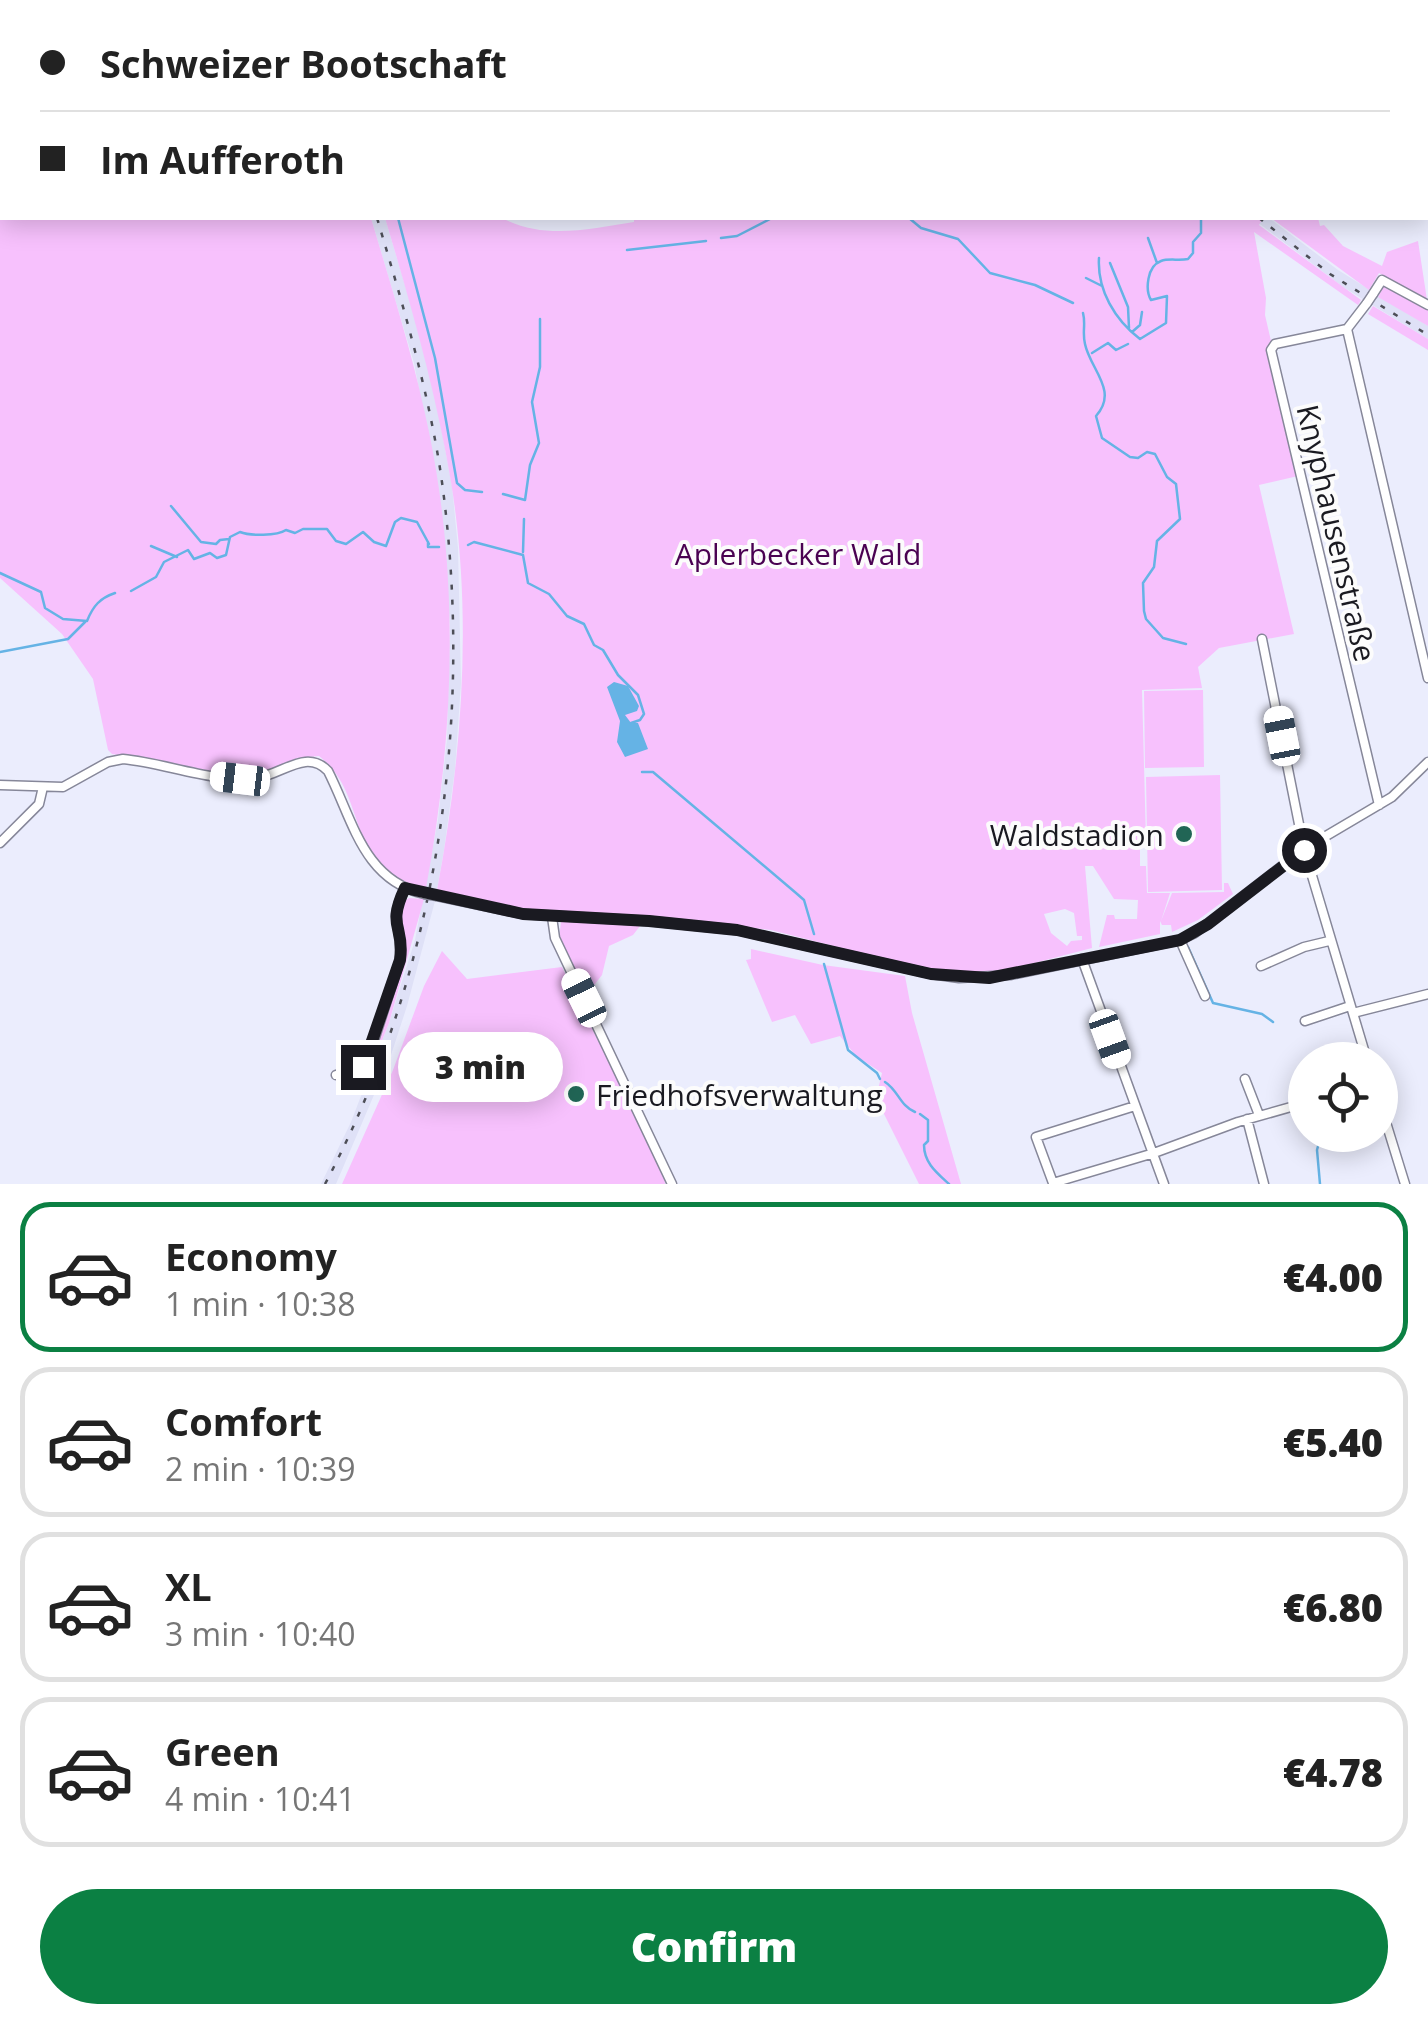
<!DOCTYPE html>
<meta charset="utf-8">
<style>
body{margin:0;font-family:"Open Sans",sans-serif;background:#f2f2f2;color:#222;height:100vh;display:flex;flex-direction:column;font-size:38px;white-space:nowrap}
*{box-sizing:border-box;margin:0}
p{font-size:32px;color:#767676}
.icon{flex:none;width:55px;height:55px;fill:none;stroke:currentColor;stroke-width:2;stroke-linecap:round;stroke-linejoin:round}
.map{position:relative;height:1184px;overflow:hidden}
.sheet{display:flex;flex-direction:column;background:#fff;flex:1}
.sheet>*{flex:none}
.banner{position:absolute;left:0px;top:0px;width:1430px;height:220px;box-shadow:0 5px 25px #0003;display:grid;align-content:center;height:220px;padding:0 40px;background:#fff}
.tools{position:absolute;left:1288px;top:1042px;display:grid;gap:20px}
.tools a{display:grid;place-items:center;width:110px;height:110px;border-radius:50%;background:#fff;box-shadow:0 5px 25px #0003;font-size:50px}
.end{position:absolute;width:45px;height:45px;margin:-22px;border:12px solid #1a1a21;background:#fff;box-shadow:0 0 0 5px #fff}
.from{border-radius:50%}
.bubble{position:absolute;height:70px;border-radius:35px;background:#fff;box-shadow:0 5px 25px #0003;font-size:32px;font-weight:800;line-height:70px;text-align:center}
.car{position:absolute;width:30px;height:60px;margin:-30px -15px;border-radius:12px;box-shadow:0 0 8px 2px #0007;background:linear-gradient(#fff 24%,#345 0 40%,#fff 0 76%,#345 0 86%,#fff 0)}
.banner b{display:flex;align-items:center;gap:35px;height:95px;font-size:38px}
.banner b+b{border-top:2px solid #e0e0e0}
.banner i{width:25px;height:25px;background:#222}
ul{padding:18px 0 0;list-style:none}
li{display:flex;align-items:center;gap:30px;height:150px;margin:0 20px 15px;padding:0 20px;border:5px solid #e0e0e0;border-radius:30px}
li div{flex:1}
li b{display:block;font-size:38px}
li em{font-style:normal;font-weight:800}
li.selected{border-color:#0b8043}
li>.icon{width:90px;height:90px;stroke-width:1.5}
.button{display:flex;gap:20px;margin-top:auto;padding:20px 40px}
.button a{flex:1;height:115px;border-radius:60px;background:#0b8043;color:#fff;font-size:40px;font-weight:800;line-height:115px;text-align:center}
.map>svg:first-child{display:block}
</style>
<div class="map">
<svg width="1428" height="1184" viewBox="0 0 1428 1184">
<rect width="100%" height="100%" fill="#ebedfd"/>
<path fill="#dfe1f7" d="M371 218H385L422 342 438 410 452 486 458 548 461 683 455 769 444 850 435 901 407 1006 391 1055 336 1184H321L351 1122 389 1023 415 940 438 820 447 739 450 625 439 495 414 363Z
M1252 218H1269L1338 270 1428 326V339L1343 287Z"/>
<path fill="#f7c1fd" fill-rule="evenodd" d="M28 0H193L195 2H28Z
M209 0H374L375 2H206Z
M552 0H1272L552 2Z
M0 81 2 218H371C392 289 414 359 429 432 460 582 454 738 426 888 341 869 371 796 319 756L297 758 266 775 235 776 112 754 108 750 93 679 62 634 0 578Z
M385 218H502C544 240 589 229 634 222V218H1263L1259 225 1361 300 1358 305 1254 232 1266 298 1265 315 1271 341 1269 348 1298 476 1259 485 1294 634 1219 648 1198 667 1202 688 1142 690 1146 841 1140 842V866H1146L1147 893H1170L1161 921 1172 893 1224 892V883H1228L1233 894 1198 920 1172 932 1171 925H1162L1160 921V934L1099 947 1107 915H1114L1115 919H1137L1138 900 1114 899 1093 866H1085L1092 948 992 974 957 973 923 969 771 930 648 916 633 935 609 946 602 975 585 997 559 939 562 913 503 906 437 890C462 758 473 616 451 482 436 392 411 305 385 218ZM1065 909 1074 913 1077 936H1082V940L1071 941 1067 946 1051 933 1044 914Z
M1271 218H1318L1320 226 1324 225 1343 246 1382 266 1387 252 1418 241 1427 300 1416 295 1414 301 1428 309V326L1378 297 1388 278 1379 273 1369 290Z
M1373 306 1428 339V350L1368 314Z
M1203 690 1204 767 1145 768 1144 691Z
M1220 775 1222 890 1148 892 1146 777Z
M409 898 424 899 389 1023 370 1071 367 1069 404 951 398 922 403 902Z
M751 949 823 965 905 976 912 1013 961 1184H919L876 1098 882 1073 856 1056 840 1036 811 1044 795 1015 772 1022 746 960 751 959Z
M442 951 467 979 562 967 664 1175 665 1184H342L393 1070 424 986Z"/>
<path fill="#65b3e5" d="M614 682 628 686 639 706 637 711 625 715 631 723H638L648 749 625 757 617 742 620 721 607 687Z"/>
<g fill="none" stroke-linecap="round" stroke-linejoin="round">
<path stroke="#65b3e5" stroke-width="2.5" d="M265 0 266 2
M1209 0V2
M1251 2 1254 0
M398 218 435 358 457 483 465 490 482 492
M909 218 921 228 958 239 990 273 1035 285 1073 303
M721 238 737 236 772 218
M1148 238 1157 263
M627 250 706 241
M1099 258C1097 290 1115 320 1140 339L1166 323 1167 296 1151 300C1145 290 1147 266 1161 261 1169 258 1179 261 1188 259L1193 253V242L1201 233V218
M1110 263 1128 307 1129 328
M1086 278 1102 286
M1083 313C1086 324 1082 332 1085 344 1090 369 1119 391 1096 416L1102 438 1130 457 1138 458 1147 452 1155 454 1167 477 1176 484 1180 519 1157 541 1154 567 1143 583 1144 611 1146 619 1163 638 1186 644
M1132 332 1140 325 1142 312
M1092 353 1108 343 1116 350 1128 344
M503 494 525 500 530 465 539 443 532 402 540 367V319
M171 506 201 542 216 544 220 540 229 539
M428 542V547H439
M468 545 474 542 523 555 528 583 549 594 567 616 584 624 594 645 603 650 618 675 638 695 644 714 640 720 631 723
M151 546 177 557
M523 552 524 519
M0 573 41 592 45 608 63 619 87 621C93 606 100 598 115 593
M131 591 156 577 164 562 188 550 194 559 210 553 217 558 226 555 230 537 240 532C250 536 277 536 286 530L295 533 303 529H327L336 541 346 544 363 532 374 542 386 546 395 522 401 518 417 522 429 544
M0 652 68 639 85 622
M642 772H653L796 893 804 900 814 934
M1188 947 1213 1003 1262 1014 1273 1022
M824 964 848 1050 877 1073 880 1079
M885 1082C898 1090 900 1106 915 1112
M920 1114 928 1120V1141L924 1145C924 1163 937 1173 949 1184
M1320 1184 1317 1150 1321 1135"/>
<g stroke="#868799" stroke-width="11">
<path id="minor" d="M205 2 207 0
M0 80H2
M1373 294 1382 280 1428 305
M1347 329 1275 344 1271 350 1379 805
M1347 329 1428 678
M1347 329 1367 303
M1262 639 1304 849 1367 1060
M0 785 63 787 108 762 123 759C166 763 212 783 256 778 282 775 306 748 328 771 353 820 363 880 424 894
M0 843 39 804 43 787
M437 896 523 914 649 921 737 930 931 974 959 978 1010 975 1180 940 1195 933 1304 849 1392 797 1428 762
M552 917 555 938 672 1184
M1180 940 1205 996
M1082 959 1164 1184
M1261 966 1304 947 1329 941
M1353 1013 1428 994
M1305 1021 1350 1006
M336 1075 363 1067 367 1062 400 960C405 925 386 928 405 888
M1245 1079 1259 1115
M1303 1089 1305 1088
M1380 1103 1405 1184
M1135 1106 1036 1137 1053 1183 1154 1153 1238 1122 1305 1103
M1247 1119 1264 1184"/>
</g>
<use href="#minor" stroke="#fff" stroke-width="8"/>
<path stroke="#4d4e57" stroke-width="2.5" stroke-dasharray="5 10" stroke-linecap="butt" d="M1083 0 1085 2
M1259 218 1330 274 1428 335
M325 1184C439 969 475 715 441 475 428 388 402 302 377 218"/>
<g stroke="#868799" stroke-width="11" stroke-linecap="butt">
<path id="minor-bridge" d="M1367 303 1373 294
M424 894 437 896"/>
</g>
<use href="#minor-bridge" stroke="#fff" stroke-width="8"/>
</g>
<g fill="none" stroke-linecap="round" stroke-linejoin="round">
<path stroke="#1a1a21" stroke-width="12" d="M363 1067 400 960C405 925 386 928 405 888L523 914 649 921 737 930 931 974 989 978 1180 940 1208 924 1304 850"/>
</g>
<g fill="#216555" stroke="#fcfcfc" stroke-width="4">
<circle cx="1184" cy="834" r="10"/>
<circle cx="576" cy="1094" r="10"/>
</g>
<g text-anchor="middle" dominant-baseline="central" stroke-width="8" stroke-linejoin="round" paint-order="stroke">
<g font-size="30" fill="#1a1a21" stroke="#fcfcfc">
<text transform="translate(1337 533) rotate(77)">Knyphausenstraße</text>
</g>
<g font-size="30" fill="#4a0252" stroke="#fcfcfc">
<text x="798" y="553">Aplerbecker Wald</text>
</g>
<g font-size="30" fill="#1a1a21" stroke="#fcfcfc" text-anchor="end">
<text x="1164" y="834">Waldstadion</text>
<text x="596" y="1094" text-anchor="start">Friedhofsverwaltung</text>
</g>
</g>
</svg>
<div class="tools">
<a><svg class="icon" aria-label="locate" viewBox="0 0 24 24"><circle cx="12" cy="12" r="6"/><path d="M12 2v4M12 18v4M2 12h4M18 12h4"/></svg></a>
</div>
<i class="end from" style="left:1304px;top:850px"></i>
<i class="end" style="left:363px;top:1067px"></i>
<div class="bubble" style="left:398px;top:1032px;width:165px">3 min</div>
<i class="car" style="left:1282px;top:736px;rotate:349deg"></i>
<i class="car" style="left:240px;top:779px;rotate:277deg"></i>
<i class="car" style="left:584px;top:998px;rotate:334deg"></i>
<i class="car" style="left:1110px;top:1039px;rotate:160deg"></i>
<div class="banner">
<b><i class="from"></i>Schweizer Bootschaft</b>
<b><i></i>Im Aufferoth</b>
</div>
</div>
<section class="sheet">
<ul>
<li class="selected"><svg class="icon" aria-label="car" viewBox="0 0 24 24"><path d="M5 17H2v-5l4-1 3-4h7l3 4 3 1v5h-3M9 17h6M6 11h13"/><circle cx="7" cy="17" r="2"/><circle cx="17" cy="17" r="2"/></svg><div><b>Economy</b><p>1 min · 10:38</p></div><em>€4.00</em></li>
<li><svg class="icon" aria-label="car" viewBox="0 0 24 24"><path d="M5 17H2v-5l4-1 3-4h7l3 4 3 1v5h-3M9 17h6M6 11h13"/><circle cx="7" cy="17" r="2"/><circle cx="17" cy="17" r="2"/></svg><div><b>Comfort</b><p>2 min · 10:39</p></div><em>€5.40</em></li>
<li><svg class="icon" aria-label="car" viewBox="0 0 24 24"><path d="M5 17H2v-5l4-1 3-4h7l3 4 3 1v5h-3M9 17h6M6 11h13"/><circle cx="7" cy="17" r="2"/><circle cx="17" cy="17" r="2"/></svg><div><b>XL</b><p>3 min · 10:40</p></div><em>€6.80</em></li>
<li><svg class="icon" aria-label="car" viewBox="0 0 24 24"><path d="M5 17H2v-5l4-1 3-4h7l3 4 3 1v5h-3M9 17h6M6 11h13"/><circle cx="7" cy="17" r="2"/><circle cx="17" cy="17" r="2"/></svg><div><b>Green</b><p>4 min · 10:41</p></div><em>€4.78</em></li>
</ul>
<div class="button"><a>Confirm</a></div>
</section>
